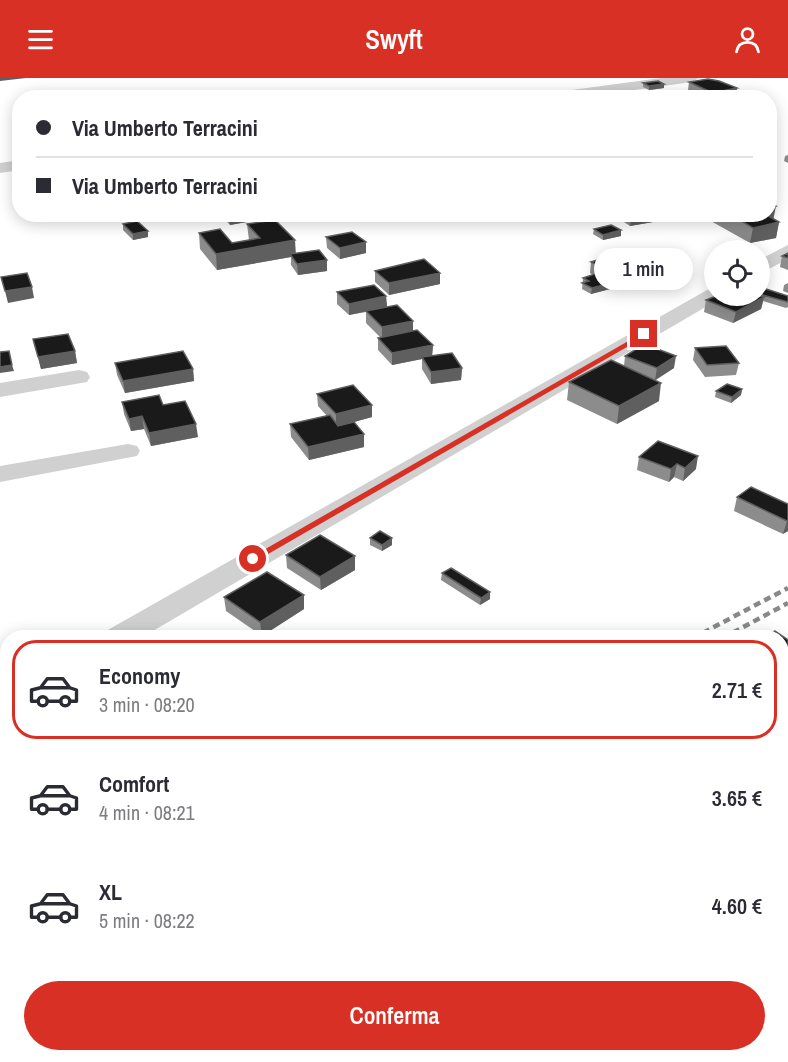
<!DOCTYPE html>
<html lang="it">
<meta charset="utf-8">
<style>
body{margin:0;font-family:"Archivo Narrow",sans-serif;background:#f2f2f3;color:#2b2b33;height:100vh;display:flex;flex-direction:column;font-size:22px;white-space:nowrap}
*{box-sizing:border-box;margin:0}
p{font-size:20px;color:#7c7c81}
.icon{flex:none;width:33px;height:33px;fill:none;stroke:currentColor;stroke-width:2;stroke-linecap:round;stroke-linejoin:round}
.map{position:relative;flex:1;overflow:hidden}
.details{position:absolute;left:0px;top:552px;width:789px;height:432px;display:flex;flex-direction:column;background:#fff;border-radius:24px 24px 0 0;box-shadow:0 3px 15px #0003}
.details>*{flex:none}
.hud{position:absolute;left:12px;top:12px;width:765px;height:132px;border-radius:24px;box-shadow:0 3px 15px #0003;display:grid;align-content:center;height:132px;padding:0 24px;background:#fff}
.controls{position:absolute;left:704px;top:162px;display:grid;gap:12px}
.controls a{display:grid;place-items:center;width:66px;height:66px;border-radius:50%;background:#fff;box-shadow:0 3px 15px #0003;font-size:30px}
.end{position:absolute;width:27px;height:27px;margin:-14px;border:8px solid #d93025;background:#fff;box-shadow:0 0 0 3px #fff}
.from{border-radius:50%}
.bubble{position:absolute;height:42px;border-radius:21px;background:#fff;box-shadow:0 3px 15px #0003;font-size:20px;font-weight:600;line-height:42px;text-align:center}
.hud b{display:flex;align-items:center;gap:21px;height:57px;font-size:22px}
.hud b+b{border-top:2px solid #e1e1e2}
.hud i{width:15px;height:15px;background:#2b2b33}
ul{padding:10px 0 0;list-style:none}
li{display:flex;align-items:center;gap:18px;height:99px;margin:0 12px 9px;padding:0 12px;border:3px solid transparent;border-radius:24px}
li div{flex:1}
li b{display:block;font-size:22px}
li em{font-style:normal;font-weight:600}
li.active{border-color:#d93025}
li>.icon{width:54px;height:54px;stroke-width:1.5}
.button{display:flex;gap:12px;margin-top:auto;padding:12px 24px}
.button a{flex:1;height:69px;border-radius:36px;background:#d93025;color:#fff;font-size:24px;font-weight:600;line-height:69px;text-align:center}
header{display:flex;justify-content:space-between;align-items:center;height:78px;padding:0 24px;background:#d93025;color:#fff;font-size:27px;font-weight:600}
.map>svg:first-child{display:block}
</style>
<header><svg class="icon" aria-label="menu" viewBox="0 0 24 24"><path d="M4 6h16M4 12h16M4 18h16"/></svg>Swyft<svg class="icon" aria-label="person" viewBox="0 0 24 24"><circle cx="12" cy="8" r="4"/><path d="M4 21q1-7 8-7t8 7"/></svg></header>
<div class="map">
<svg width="788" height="984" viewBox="0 0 788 984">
<rect width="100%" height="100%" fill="#fff"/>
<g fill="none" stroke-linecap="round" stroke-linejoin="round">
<path fill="#d0d0d0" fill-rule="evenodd" d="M661 0H699L692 4 577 20H535L542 16Z
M20 82V92L0 95V85Z
M788 167V181L759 196V182Z
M714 210V218H723L721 220 141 560H102L106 553 707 212Z
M79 292 87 294 90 299 87 304 0 319V305Z
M128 366 137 368 140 373 137 378 0 404V388Z
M8 612V636L0 639V614Z
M694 976H737L740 984H696Z"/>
<path stroke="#888" stroke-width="4.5" stroke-dasharray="7 4.5" stroke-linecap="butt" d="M693 560 788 510
M723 560 788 525"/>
<path stroke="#888" stroke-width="6" stroke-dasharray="8 6" stroke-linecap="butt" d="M0 921 8 917
M0 944 8 940"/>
</g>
<path fill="#8c8c8c" d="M689 4 736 16 760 20H703L688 12Z
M643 5 664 6V10L649 12 643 9Z
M788 77V85L784 83 785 78Z
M220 136H263V141L230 147Z
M488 136H509V141L496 143 487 138Z
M590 136H652L651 137 653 144 630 148 621 142V137L598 142Z
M710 136H770L774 141 779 144 776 160 750 165 709 142Z
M123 146 148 153V159L133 162 123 152Z
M247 146 296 175 327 182V193L298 197 291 187V179L217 192 200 171 199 155 232 165 249 162Z
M594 151 621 152V158L603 162 593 156Z
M326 159 366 175 340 181 327 170Z
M628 173 647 194 644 195 643 200 632 203 626 201 610 206V211L591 216 582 211 583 200 593 197 590 195 591 184Z
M788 175V192L780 189 782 178Z
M375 193 440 195V206L389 217 375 204Z
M788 205V215L783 213 784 207Z
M337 214 386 218 387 229 413 253 433 267 432 278 462 290 461 302 431 306 422 291V281L392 287 378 272V260L380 259 366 245V234L349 237 337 226Z
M759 216 788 218V229L786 230 763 223 761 231 733 245 704 234 706 222 759 218Z
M33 261 75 273 77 285 41 291Z
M695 270 739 285 736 297 705 299 693 282Z
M625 278 674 290 656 302 659 323 617 346 567 322 569 304 624 288Z
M115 285 193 291 194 303 125 315 117 297Z
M742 311 741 317 731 325 715 319 716 313Z
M317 316 372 339 354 344 364 356V369L309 382 291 359 290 346 327 338 318 328Z
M122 324 163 327 198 359 151 368 144 351 131 353 124 336Z
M639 379 696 391 683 403 674 399 669 404 637 392Z
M737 419 788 426V453L783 456 734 433Z
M370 460 392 467 382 473 370 467Z
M286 477 355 492 321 512 287 490Z
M442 495 490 521 480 527 441 502Z
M224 519 304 531 262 558 226 533Z
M8 669V705L0 697V673Z
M763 976H782L788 984H767Z"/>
<path fill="#5f5f5f" d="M0 0H26L0 3Z
M664 6V10L649 12V8Z
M737 10 736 19 722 13Z
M776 128 773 143 755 136H770V129Z
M229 136H263V141L230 147Z
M504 136H509V141L496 143V138Z
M599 136H626L598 142Z
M654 139 653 144 630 148 631 143Z
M779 144 776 160 750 165 753 150Z
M621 152V158L603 162V157Z
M148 153V159L133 162V156Z
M295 162 296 178 290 176 291 179 217 192 216 176Z
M366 164V175L340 181V170Z
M327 182V193L298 197 297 186Z
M648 183 647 194 644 195 643 200 632 203 634 192 638 186Z
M628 190 626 201 610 206 612 194Z
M440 195V206L389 217V205Z
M610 205V211L591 216 592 210Z
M32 209 34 220 8 225 5 213Z
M386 218 387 229 349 237V226Z
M764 219 761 231 733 245 736 234Z
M413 243V254L382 261V249Z
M433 267 432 279H422V281L392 287V275Z
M75 273 77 285 41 291 38 279Z
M676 278 674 290 655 302 657 290Z
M12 287 14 293 0 295V289Z
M462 290 461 302 431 306V294Z
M193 291 194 303 125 315 123 303Z
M661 305 659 323 617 346 619 328Z
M742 311 741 317 731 325 732 319Z
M372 327V339L336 349V336Z
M142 338 144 351 131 353 129 341Z
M196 346 198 359 151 368 149 355Z
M364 356V369L309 382 308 369Z
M698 378 696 391 683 403 685 390Z
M677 386 674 399 669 404 671 391Z
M788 442V453L783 456 787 443Z
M392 460V467L382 473V467Z
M355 478V492L321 512 320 499Z
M490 514V521L480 527 481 520Z
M304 517V531L262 558 260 544Z
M788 598V615L782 619V601Z
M784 685 782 695V686Z"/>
<path fill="#1a1a1a" stroke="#5f5f5f" stroke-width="1.5" d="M708 1 719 3 737 10 722 13 732 17 749 14 760 20H724L689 4Z
M658 3 664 6 649 8 643 5Z
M770 124 776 128 770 129Z
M651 136 654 139 631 143 621 137Z
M730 136H765L779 144 753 150Z
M275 142 295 162 216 176 199 155 220 151 232 165 260 160 247 146Z
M137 143 148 153 133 156 123 146Z
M611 147 621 152 603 157 594 151Z
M352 154 366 164 340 170 326 159Z
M319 172 327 182 297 186 290 176Z
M628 173 648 183 638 186 645 189 634 192 628 190 612 194 591 184Z
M788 175V180L782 178Z
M424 181 440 195 389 205 375 193Z
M27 195 32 209 5 213 1 199Z
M595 196 610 205 592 210 582 205 589 203 583 200Z
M374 207 386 218 349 226 337 214Z
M766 211 788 218V224L759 216Z
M716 218H759L764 219 736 234 706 222Z
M397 227 413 243 382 249 366 233Z
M417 252 433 267 392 275 378 260Z
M68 256 75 273 38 279 33 261Z
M644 266 676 278 657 290 625 278Z
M726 268 739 285 707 287 695 270Z
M9 273 12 287 0 289V274Z
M183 273 193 291 123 303 115 285Z
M452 275 462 290 431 294 422 279Z
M611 282 661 305 619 328 569 304Z
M727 306 742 311 732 319 716 313Z
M353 307 372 327 336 336 317 316Z
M159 317 163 327 185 323 196 346 149 355 142 338 129 341 122 324Z
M330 337 338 348 354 344 364 356 308 369 290 346Z
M658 363 698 378 685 390 677 386 671 391 639 379Z
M751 409 788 426V442L787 443 737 419Z
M380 453 392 460 382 467 370 460Z
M320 457 355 478 320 499 286 477Z
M451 490 490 514 481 520 442 495Z
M267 494 304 517 260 544 224 519Z
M775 553 788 562V598L782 601V560H764Z
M8 669V695L0 687V673Z
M788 944V984H780L776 976H782V945Z"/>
<path fill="#d93025" d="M644 254 646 258 256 483 248 481Z"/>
</svg>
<div class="controls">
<a><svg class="icon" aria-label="locate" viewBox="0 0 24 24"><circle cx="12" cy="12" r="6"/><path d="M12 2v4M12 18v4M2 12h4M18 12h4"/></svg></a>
</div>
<i class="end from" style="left:253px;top:481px"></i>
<i class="end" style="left:644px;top:256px"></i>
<div class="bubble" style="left:594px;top:170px;width:99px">1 min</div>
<div class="hud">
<b><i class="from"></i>Via Umberto Terracini</b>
<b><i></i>Via Umberto Terracini</b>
</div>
<section class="details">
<ul>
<li class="active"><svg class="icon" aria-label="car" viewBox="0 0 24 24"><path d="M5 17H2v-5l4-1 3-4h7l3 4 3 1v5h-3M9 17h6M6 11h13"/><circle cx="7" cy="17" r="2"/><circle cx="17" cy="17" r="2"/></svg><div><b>Economy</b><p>3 min · 08:20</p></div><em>2.71 €</em></li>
<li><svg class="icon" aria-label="car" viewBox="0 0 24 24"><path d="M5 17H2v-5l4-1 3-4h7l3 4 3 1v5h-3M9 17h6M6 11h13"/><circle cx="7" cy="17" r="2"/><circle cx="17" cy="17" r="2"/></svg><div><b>Comfort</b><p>4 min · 08:21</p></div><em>3.65 €</em></li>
<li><svg class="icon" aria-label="car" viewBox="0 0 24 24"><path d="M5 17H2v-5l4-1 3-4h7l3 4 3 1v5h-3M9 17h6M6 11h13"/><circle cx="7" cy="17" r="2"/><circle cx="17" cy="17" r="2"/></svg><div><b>XL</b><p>5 min · 08:22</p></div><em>4.60 €</em></li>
</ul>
<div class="button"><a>Conferma</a></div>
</section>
</div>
